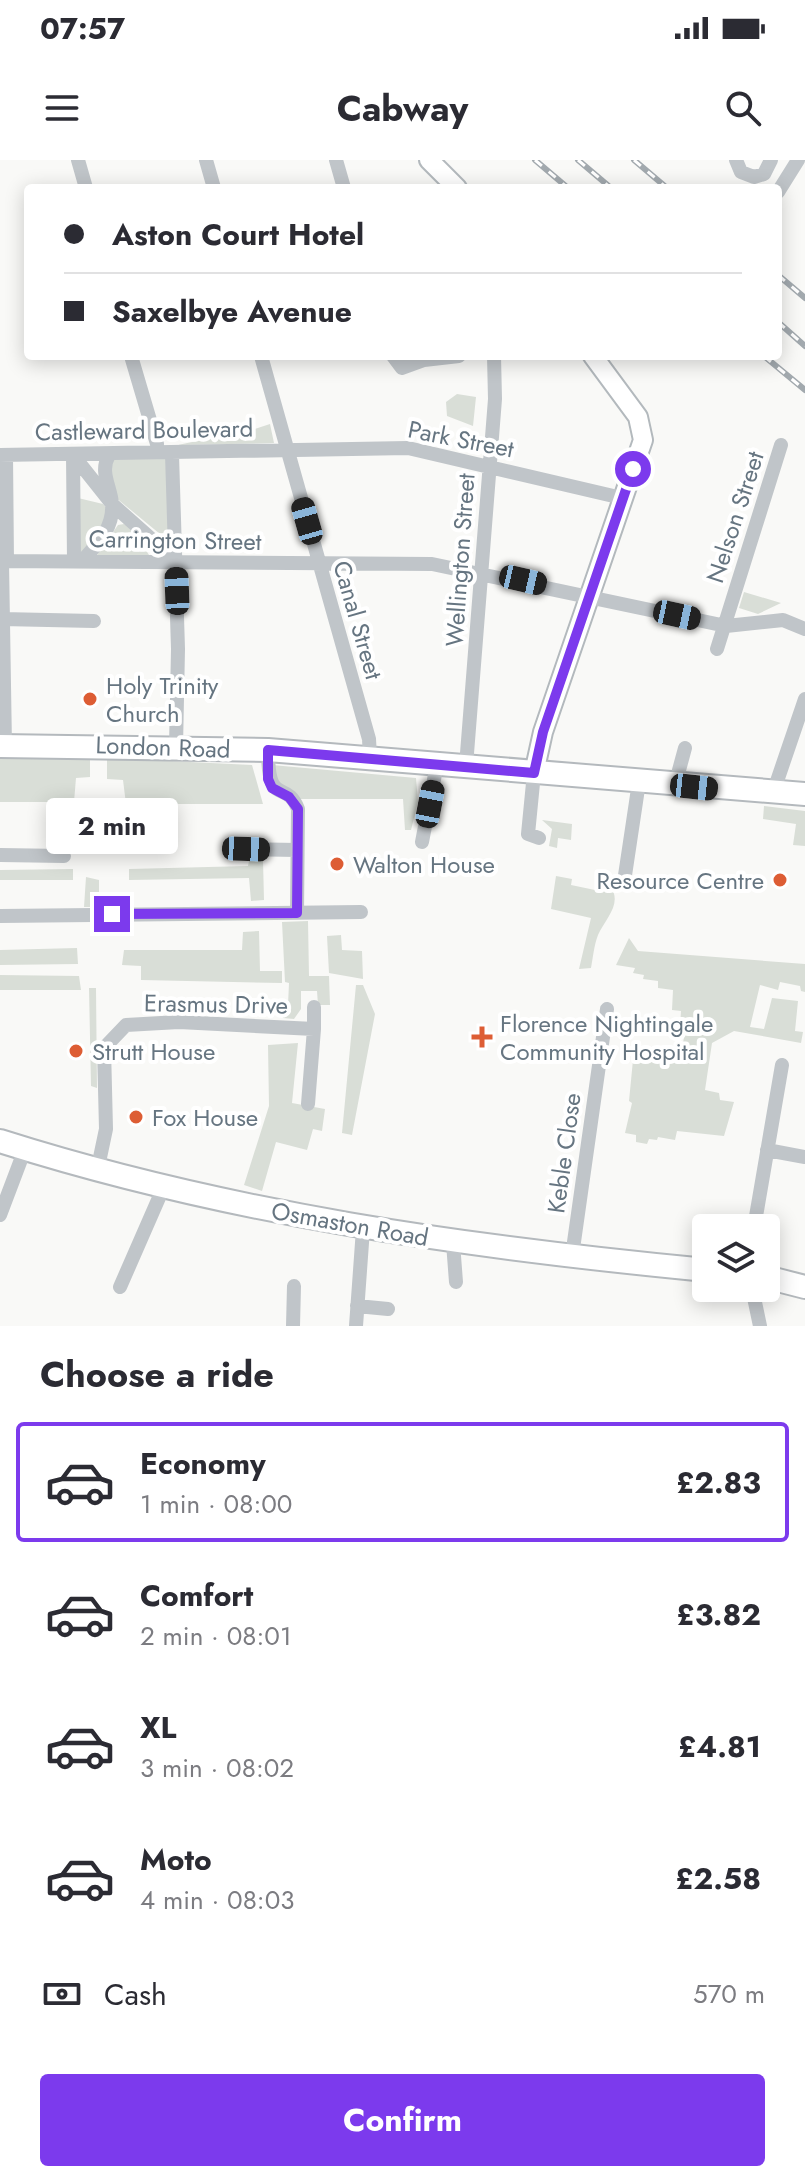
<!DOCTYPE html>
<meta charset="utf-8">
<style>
body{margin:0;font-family:Jost,sans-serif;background:#f7f7f7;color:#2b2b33;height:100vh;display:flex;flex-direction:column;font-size:30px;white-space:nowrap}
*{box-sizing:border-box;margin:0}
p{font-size:26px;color:#7c7c81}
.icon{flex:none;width:44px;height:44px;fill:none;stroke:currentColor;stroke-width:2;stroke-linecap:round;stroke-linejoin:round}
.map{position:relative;height:1166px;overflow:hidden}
.side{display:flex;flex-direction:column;background:#fff;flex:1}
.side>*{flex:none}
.guide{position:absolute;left:24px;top:24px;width:758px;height:176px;border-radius:8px;box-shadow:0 4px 20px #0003;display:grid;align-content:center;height:176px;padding:0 40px;background:#fff}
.controls{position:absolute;left:692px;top:1054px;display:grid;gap:16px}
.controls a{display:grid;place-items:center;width:88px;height:88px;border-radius:8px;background:#fff;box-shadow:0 4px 20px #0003;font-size:40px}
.end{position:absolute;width:36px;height:36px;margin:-18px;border:10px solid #7c3aed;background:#fff;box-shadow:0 0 0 4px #fff}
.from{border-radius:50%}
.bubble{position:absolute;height:56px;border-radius:8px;background:#fff;box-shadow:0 4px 20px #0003;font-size:26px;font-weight:700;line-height:56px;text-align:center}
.car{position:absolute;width:24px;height:48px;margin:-24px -12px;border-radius:10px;box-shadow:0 0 6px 2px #0007;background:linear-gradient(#222 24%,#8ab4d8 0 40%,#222 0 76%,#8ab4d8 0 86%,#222 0)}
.guide b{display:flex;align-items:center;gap:28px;height:76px;font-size:30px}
.guide b+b{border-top:2px solid #e1e1e2}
.guide i{width:20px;height:20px;background:#2b2b33}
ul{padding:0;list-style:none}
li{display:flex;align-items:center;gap:24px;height:120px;margin:0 16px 12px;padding:0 24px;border:4px solid transparent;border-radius:8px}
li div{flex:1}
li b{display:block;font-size:30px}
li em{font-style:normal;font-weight:700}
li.on{border-color:#7c3aed}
li>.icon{width:72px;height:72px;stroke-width:1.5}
h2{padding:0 40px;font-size:36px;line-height:96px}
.pay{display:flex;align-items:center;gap:20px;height:88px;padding:0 40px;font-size:30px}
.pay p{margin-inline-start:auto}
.primary-button{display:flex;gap:16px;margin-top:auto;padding:16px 40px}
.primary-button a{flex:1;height:92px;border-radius:8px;background:#7c3aed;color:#fff;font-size:32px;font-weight:700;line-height:92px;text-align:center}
.status{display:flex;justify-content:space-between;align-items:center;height:56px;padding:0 40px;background:#fff;direction:ltr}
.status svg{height:22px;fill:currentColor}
header{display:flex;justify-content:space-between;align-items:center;height:104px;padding:0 40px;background:#fff;font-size:36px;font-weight:700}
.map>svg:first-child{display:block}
</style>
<div class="status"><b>07:57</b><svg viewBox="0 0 49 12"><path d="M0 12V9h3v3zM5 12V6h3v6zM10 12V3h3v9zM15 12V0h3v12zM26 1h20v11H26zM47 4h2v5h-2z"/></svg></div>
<header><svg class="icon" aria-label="menu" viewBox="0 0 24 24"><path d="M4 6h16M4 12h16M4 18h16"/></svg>Cabway<svg class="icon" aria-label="search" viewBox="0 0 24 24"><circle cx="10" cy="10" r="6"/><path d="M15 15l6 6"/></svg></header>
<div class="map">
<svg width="805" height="1166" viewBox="0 0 805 1166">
<rect width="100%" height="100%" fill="#f9f9f7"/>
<path fill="#d9ded7" d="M457 234 476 237 473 266 447 256 446 242Z
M270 264 274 283 178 285 220 276 221 280Z
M166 298 169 373 160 374 115 337 108 299Z
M78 338 103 344 108 350 100 375 79 396Z
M124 364 131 367 149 395H97L118 365Z
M744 432 781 443 758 454 739 448Z
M90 596V617L76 618 74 642H0V599Z
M107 598 252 605 263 644H126L123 620 107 619Z
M272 605 416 618 418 642 411 670H405L403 639H295L277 620Z
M764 646 805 651V686L793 685 796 664 763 659Z
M542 660 572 664 571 680 558 678 557 688 549 686 552 669Z
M263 700 264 740 251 741 249 718 129 720V709L248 706 249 701Z
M73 709V720H0V710Z
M556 716 572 719 571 725 595 730 598 723 610 726C623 743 606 758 598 775 594 785 593 798 591 808L579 809 591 758 551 749Z
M86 717 99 720V747H84Z
M308 761 309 816H329L330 845H318L317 831H301V849L294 859 283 858 282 847 288 845 289 823 285 822 282 762Z
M259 771 260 811H282V823L141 820V806L122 805 124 790H242L243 772Z
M341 775 342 790 362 791 363 819 329 813 327 776Z
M629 778 638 791 805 804V832L801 831 800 826 780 822 778 830 760 825 750 867 764 869 772 838 798 841 795 871 803 872 801 883 734 871 712 883 705 930 719 933 720 940 734 942 724 976 677 971 675 980 658 977 657 980 649 979 647 984 636 982V975L625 973 632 943 629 941 633 900 664 903 666 895 681 897 685 870 680 868 681 851 672 850 673 830 658 828V821L643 819 644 815 633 813 635 808 616 805Z
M77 788 78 804 0 805V790Z
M0 815 79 816 81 830H0Z
M356 825H363L375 854 352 975 342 973Z
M89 828H96L97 928 91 926Z
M298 883 292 943 325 949 322 971 313 969 307 990 276 982 262 1031 244 1025 269 946 268 885Z"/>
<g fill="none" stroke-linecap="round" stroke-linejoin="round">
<g stroke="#b3b9bd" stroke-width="22">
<path id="secondary" d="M429 0 457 28
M534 613 543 572 643 280 638 257 593 196"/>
</g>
<g stroke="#b4b9bd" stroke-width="26">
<path id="primary" d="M0 586 268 590 805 634
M0 981C230 1054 467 1087 706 1110
M766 1117 805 1127"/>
</g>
<path stroke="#c0c5c9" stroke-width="14" d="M78 0 86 28
M206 0 214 28
M336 0 344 28
M736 0 741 12 754 17 764 14 771 0
M778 32 798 0
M131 196 157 284
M261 196 369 579 370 597
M393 196 402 208 424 200 459 196
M172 294 178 489 176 587
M0 295 408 288 622 338
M6 295 7 401
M73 295 112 344 176 401
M73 295 74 400
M83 400C97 384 114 368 112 344 111 327 99 312 109 295
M0 401 432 404 726 466 783 460 805 469
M2 401 5 586
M2 459 94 461
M717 489 781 285
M268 590C268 649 286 618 298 649L297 753
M466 606 495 239 494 196
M534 613 528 674 539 678
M675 625 685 588
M773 633 805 539
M422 682 437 604
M246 689 297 690
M0 695 64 696
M624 722 639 622
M0 756 361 752
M314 869V847
M767 990 805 997
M98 1007 106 969 104 888 126 865 179 862 314 869 308 944
M0 1055 25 989
M754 1068 782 905
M453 1083 456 1122
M572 1096 607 849
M120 1127 165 1024
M752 1128 760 1166
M357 1146 388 1149
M293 1166 294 1126
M356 1166 363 1069"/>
<use href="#secondary" stroke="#fff" stroke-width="18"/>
<use href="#primary" stroke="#fff" stroke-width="22"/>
<g stroke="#a2a9ae" stroke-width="6">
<path id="rail" d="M535 0 568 28
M578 0 611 28
M634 0 667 28
M778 115 805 138
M778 162 805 186
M764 196 805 230"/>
</g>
<use href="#rail" stroke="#fff" stroke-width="3" stroke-dasharray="9" stroke-linecap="butt"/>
</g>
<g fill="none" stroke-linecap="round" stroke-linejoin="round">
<path stroke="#7c3aed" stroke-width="10" d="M112 754 297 753 298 649 289 637 272 628 268 619V590L534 613 543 572 633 309"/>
</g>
<g fill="#dd5d34" stroke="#fff" stroke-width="3">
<circle cx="90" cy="539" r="8"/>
<circle cx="337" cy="704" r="8"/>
<circle cx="780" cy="720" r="8"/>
<path d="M478 865h8v8h8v8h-8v8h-8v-8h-8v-8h8z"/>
<circle cx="76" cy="891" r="8"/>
<circle cx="136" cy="957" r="8"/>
</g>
<g text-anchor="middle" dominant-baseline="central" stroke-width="8" stroke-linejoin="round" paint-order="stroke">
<g font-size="24" fill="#667581" stroke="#fff">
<text transform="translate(144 270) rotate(-1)">Castleward Boulevard</text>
<text transform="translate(461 279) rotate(11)">Park Street</text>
<text transform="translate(735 357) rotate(-72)">Nelson Street</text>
<text transform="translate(175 380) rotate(1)">Carrington Street</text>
<text transform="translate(460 400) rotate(-86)">Wellington Street</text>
<text transform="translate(358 460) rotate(74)">Canal Street</text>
<text transform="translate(163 587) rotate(2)">London Road</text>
<text transform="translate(216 844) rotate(1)">Erasmus Drive</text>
<text transform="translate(564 993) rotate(-82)">Keble Close</text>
<text transform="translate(350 1064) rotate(10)">Osmaston Road</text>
</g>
<g font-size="24" fill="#667581" stroke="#fff" text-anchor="start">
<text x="106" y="525">Holy Trinity<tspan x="106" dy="28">Church</tspan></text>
<text x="353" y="704">Walton House</text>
<text x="764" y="720" text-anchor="end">Resource Centre</text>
<text x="500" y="863">Florence Nightingale<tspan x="500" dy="28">Community Hospital</tspan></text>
<text x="92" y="891">Strutt House</text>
<text x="152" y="957">Fox House</text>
</g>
</g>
</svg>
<div class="controls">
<a><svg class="icon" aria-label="layers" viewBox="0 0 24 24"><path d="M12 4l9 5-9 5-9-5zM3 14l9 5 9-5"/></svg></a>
</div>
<i class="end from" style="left:633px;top:309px"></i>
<i class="end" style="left:112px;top:754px"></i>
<div class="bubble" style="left:46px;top:638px;width:132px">2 min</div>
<i class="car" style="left:307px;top:361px;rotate:344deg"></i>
<i class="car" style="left:523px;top:420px;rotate:103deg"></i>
<i class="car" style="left:177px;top:431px;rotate:358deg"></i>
<i class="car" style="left:677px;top:455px;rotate:102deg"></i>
<i class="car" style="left:694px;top:627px;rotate:96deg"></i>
<i class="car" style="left:430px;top:644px;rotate:11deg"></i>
<i class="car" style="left:246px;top:689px;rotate:92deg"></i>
<div class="guide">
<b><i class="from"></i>Aston Court Hotel</b>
<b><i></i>Saxelbye Avenue</b>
</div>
</div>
<section class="side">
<h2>Choose a ride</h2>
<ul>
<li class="on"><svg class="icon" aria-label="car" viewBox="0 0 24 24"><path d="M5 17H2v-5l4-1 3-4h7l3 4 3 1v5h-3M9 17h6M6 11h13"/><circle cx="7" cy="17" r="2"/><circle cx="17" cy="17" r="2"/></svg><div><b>Economy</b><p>1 min · 08:00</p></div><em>£2.83</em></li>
<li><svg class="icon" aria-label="car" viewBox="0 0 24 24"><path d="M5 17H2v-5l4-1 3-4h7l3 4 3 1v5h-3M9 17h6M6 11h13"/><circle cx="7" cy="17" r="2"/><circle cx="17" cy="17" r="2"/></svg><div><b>Comfort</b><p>2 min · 08:01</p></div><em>£3.82</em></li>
<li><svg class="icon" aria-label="car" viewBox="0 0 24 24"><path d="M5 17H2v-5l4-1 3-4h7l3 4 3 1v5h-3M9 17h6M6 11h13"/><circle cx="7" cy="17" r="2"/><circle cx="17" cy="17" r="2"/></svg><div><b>XL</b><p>3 min · 08:02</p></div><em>£4.81</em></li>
<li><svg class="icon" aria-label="car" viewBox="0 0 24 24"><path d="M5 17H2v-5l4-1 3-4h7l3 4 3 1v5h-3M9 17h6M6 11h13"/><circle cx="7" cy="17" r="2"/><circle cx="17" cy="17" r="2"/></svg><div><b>Moto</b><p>4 min · 08:03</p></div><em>£2.58</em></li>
</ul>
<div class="pay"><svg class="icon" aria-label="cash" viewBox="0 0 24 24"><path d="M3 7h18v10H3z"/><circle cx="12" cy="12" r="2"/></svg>Cash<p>570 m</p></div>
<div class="primary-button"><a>Confirm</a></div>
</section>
